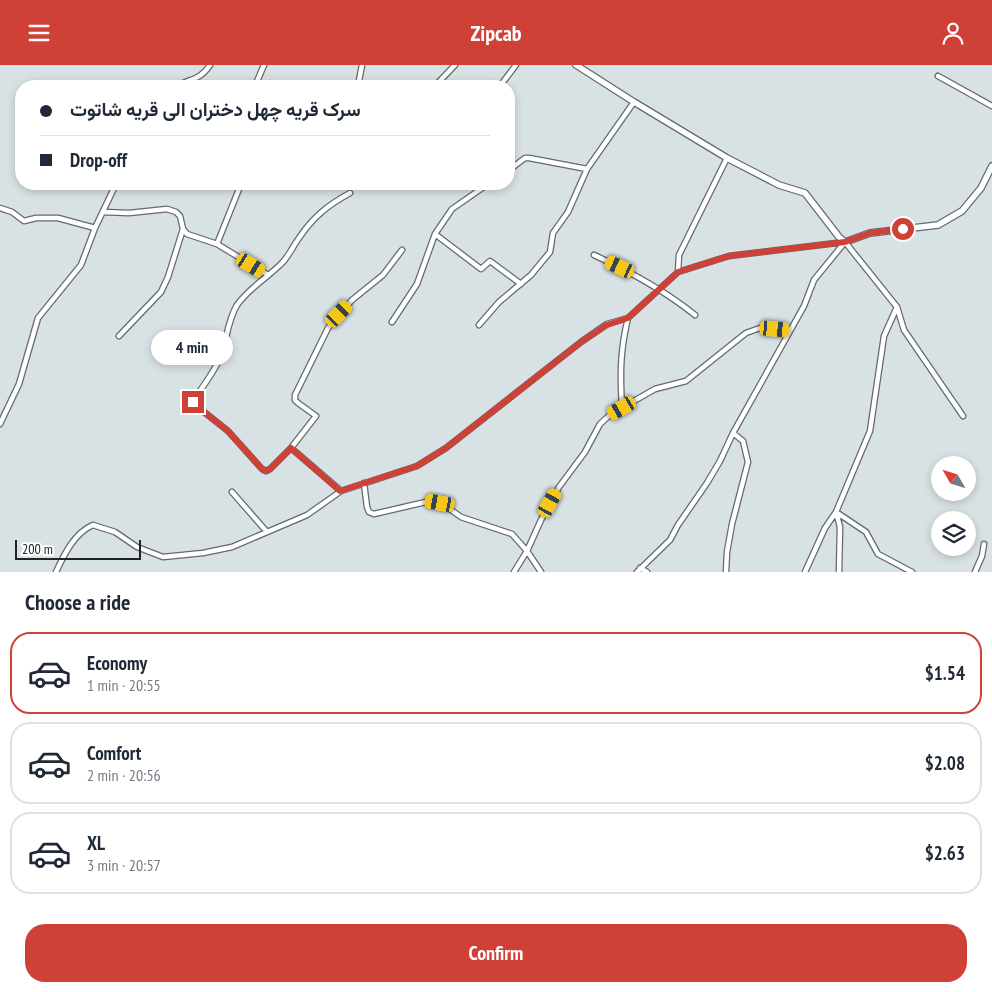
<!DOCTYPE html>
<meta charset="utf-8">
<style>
body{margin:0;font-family:"PT Sans Narrow",Vazirmatn,sans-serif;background:#f2f2f3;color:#1f2937;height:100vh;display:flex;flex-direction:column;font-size:19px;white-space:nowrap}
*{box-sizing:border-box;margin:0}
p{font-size:16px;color:#747a83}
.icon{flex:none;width:28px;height:28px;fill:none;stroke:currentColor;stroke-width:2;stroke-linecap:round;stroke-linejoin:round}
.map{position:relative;height:507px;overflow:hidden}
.details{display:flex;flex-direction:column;background:#fff;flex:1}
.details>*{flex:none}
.top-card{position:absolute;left:15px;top:15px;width:500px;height:110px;border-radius:20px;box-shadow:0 2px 8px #0003;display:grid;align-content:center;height:110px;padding:0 25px;background:#fff}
.needle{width:32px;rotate:309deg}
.buttons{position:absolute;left:931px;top:391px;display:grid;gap:10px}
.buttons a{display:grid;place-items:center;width:45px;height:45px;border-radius:50%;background:#fff;box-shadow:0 2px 8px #0003;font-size:25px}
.scale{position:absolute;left:15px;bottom:12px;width:126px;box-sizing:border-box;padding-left:5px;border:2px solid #202324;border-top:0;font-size:14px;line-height:18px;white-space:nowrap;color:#202324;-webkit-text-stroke:4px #fff;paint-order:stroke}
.end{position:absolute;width:22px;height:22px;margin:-11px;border:6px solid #cf4136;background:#fff;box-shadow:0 0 0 2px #fff}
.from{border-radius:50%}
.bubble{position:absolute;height:35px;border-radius:18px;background:#fff;box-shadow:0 2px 8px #0003;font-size:16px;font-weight:700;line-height:35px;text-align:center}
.car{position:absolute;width:15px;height:30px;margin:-15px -8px;border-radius:6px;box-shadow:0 0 4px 1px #0007;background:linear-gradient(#f5c518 24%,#345 0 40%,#f5c518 0 76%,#345 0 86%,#f5c518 0)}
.top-card b{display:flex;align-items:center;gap:18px;height:48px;font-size:19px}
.top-card b+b{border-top:1px solid #e0e1e3}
.top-card i{width:12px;height:12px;background:#1f2937}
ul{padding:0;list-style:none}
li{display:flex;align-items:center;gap:15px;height:82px;margin:0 10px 8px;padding:0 15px;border:2px solid #e0e1e3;border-radius:20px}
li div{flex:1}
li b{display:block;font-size:19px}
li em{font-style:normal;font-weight:700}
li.active{border-color:#cf4136}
li>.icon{width:45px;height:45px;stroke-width:1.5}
h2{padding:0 25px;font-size:22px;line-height:60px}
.button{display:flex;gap:10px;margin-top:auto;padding:10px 25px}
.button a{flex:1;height:58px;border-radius:20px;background:#cf4136;color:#fff;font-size:20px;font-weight:700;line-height:58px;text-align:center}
header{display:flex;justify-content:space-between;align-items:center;height:65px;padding:0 25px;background:#cf4136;color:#fff;font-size:22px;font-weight:700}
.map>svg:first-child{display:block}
</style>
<header><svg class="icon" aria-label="menu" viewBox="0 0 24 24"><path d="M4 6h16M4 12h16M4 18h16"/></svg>Zipcab<svg class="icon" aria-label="person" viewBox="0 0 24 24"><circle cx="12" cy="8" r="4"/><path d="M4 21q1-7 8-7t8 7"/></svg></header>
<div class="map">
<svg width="992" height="507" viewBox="0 0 992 507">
<rect width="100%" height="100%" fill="#d8e1e3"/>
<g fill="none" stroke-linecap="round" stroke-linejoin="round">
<g stroke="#626a6c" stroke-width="7">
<path id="minor" d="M938 11 992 41
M177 21C192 13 200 15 210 0
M255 21 264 0
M358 21 362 0
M435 21 455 0
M500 21 516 0
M509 105 525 93H529L587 104
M350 128C328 140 313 152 299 173 293 181 289 191 282 198 267 213 249 223 237 240 228 255 227 272 222 288 216 306 202 321 193 337L194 339 228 366 262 404 266 406 270 404 291 383 316 351 298 338 295 335V330L328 263 352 235 383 210 402 185
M0 143 12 147 24 156 36 153H58L95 163
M103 147 129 148 167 144 176 147 180 151 183 164 187 169 217 179 268 210
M435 169 481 204 490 196 521 219
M845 177 897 242 904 265 963 351
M217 179 241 119
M594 190C631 207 664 225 695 250
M678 207 679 190 727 93
M392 257 417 219 435 169 452 144 488 119
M479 260 499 237 531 210 550 187 553 168 568 147 587 104 634 37
M119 271 161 227 168 212 183 164
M622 343C620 309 620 286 628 253
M0 359 19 319 38 253 81 200 95 163 116 119
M291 383 341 426
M364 418 367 442 369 447 374 449 430 436 440 437 461 452 512 469 527 486 541 507
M232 427 267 467
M836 447 866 467 878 489 912 507
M836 447 840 462 839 507
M640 503 647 507
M56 507C64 490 74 468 93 460L115 467 137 482 163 492 203 488 232 482 307 450 341 426 417 401 446 383 581 277 607 259 628 253 678 207 729 191 845 177
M514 507 527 486 541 455 559 422 585 387 600 359 611 349 655 324 686 316 746 268 760 263 790 266
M637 507 670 475 678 460 707 418 720 396 733 368 804 241 814 215 845 177
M726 507 727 487 732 459 748 397 743 376 733 368
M805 507 825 463 836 447 870 366 884 271 897 242
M975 507 982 491 984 479"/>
</g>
<g stroke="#626a6c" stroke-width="8">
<path id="tertiary" d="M576 0 634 37 727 93 779 120 805 128 839 172 845 177 870 168 938 160 962 146 981 123 992 101"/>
</g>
<use href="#minor" stroke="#fff" stroke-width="4.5"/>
<use href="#tertiary" stroke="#fff" stroke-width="5.5"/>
</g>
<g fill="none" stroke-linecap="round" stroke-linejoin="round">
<path stroke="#cf4136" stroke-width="6" d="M193 337 194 339 228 366 262 404 266 406 270 404 291 383 340 426 417 401 446 383 581 277 607 260 628 253 678 207 729 191 845 177 870 168 903 164"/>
</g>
</svg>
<div class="buttons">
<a><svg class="needle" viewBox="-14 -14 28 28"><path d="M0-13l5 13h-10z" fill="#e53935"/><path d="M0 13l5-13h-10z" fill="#747a83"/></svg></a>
<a><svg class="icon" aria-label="layers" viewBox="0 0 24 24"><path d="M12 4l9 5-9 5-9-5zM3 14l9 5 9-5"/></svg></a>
</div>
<div class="scale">200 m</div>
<i class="end from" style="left:903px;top:164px"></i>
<i class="end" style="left:193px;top:337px"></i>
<div class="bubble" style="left:151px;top:265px;width:82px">4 min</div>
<i class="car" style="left:251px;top:200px;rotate:121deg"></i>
<i class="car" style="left:620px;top:202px;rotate:295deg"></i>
<i class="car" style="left:339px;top:249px;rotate:44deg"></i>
<i class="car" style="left:775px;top:264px;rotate:95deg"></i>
<i class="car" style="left:622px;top:343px;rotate:240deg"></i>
<i class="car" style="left:440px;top:438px;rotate:280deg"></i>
<i class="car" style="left:550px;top:438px;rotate:29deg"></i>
<div class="top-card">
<b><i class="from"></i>سرک قریه چهل دختران الی قریه شاتوت</b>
<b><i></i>Drop-off</b>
</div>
</div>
<section class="details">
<h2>Choose a ride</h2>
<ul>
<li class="active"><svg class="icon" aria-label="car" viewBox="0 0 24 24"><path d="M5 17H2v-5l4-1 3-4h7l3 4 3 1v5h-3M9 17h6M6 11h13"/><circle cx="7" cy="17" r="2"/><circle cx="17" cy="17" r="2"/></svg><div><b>Economy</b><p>1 min · 20:55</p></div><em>$1.54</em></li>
<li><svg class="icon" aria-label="car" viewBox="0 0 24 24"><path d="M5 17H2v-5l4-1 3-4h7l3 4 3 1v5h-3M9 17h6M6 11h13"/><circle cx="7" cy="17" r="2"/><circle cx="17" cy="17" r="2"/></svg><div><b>Comfort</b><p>2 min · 20:56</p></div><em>$2.08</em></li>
<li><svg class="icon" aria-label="car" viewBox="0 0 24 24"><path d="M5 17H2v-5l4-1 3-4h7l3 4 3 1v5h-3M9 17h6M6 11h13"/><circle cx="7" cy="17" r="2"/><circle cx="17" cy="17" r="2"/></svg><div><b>XL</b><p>3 min · 20:57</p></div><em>$2.63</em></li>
</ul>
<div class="button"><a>Confirm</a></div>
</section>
